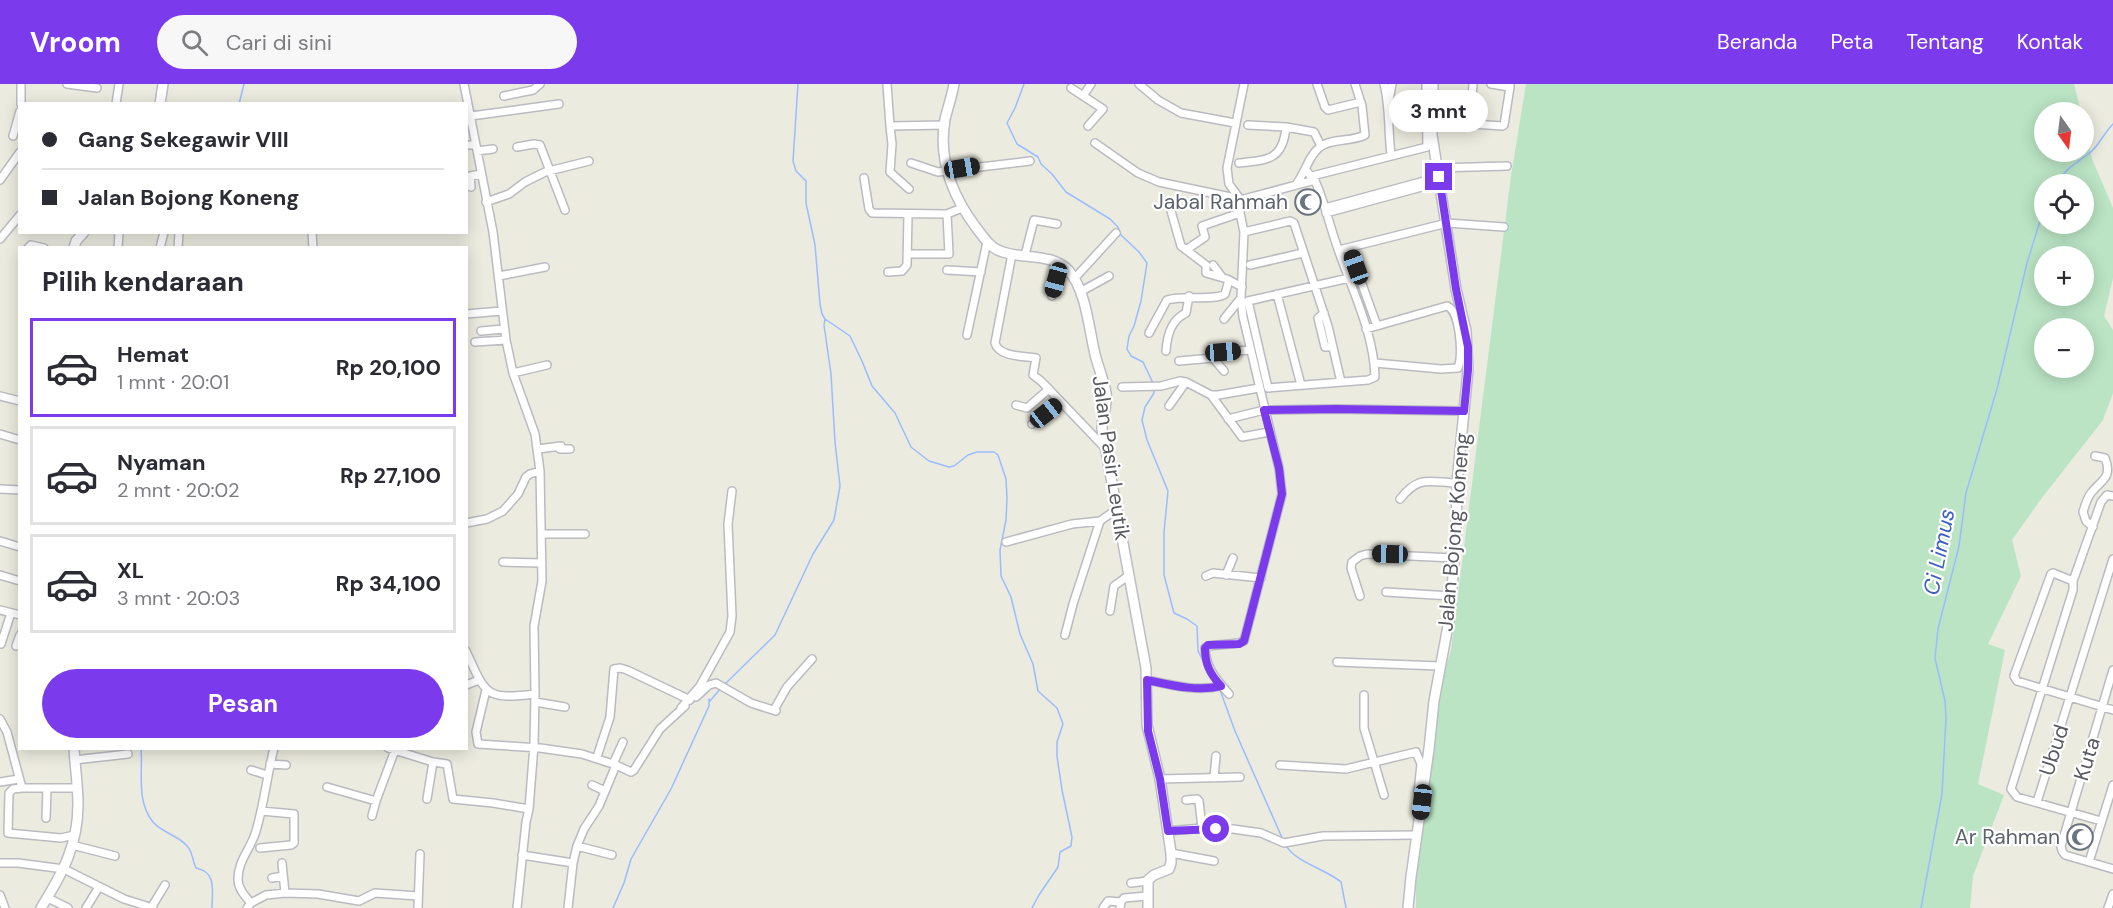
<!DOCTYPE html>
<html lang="id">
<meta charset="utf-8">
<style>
body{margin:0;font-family:"DM Sans",sans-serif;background:#f7f7f7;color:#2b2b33;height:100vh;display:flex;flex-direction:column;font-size:22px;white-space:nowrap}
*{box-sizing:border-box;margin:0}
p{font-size:20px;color:#7c7c81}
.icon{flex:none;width:33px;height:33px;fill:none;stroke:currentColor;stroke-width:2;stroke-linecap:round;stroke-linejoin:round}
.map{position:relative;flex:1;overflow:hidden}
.details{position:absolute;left:18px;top:162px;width:450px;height:504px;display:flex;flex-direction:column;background:#fff;border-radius:0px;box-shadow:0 3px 15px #0003}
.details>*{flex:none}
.guide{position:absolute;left:18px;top:18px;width:450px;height:132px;border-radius:0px;box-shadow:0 3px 15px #0003;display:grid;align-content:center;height:132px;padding:0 24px;background:#fff}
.needle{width:39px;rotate:166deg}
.buttons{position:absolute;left:2034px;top:18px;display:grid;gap:12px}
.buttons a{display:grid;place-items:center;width:60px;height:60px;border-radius:50%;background:#fff;box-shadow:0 3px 15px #0003;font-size:30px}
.end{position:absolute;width:27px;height:27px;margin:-14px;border:8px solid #7c3aed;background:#fff;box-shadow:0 0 0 3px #fff}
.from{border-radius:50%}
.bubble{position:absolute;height:42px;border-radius:21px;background:#fff;box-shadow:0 3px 15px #0003;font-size:20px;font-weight:700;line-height:42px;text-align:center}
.car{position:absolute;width:18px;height:36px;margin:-18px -9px;border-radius:8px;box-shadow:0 0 4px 2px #0007;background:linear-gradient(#222 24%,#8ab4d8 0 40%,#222 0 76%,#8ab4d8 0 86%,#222 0)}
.guide b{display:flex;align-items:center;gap:21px;height:57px;font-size:22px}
.guide b+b{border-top:2px solid #e1e1e2}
.guide i{width:15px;height:15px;background:#2b2b33}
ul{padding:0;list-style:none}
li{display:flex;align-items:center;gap:18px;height:99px;margin:0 12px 9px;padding:0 12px;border:3px solid #e1e1e2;border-radius:0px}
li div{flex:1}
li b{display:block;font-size:22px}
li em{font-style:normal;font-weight:700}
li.active{border-color:#7c3aed}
li>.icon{width:54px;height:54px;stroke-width:1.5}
h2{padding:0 24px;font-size:27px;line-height:72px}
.button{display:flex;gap:12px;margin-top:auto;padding:12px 24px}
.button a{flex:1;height:69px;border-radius:36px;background:#7c3aed;color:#fff;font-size:24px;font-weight:700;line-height:69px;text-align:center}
header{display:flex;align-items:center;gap:36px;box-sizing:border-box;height:84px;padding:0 30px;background:#7c3aed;color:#fff}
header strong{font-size:28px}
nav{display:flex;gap:33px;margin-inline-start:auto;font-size:21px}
.search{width:420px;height:54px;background:#f7f7f7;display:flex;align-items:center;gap:15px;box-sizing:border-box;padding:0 21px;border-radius:33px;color:#7c7c81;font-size:22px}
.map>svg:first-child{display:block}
</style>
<header>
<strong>Vroom</strong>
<div class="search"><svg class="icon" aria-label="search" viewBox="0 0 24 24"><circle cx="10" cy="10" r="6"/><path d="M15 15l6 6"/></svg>Cari di sini</div>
<nav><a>Beranda</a><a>Peta</a><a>Tentang</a><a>Kontak</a></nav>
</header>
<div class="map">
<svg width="2113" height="824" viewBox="0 0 2113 824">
<rect width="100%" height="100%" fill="#ebebdf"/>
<path fill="#bae4c4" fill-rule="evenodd" d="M1526 0H2074L2081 28H2044V68H2084V39L2092 75 2113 124V194L2104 232 2113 246V309L2103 336 2041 415 2012 456 2021 492 1988 560 2005 566 1978 700 2004 711 1973 792 1970 824H1416V775L1443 594 1451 566 1511 92ZM2044 100H2084V140H2044ZM2044 172H2084V212H2044ZM2044 244H2084V284H2044Z"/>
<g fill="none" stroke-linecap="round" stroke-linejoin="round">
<path stroke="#9bbcff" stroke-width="1.5" d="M798 0 793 77 796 87 806 97V119L815 161 820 220 822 230 825 235 850 252 862 277 872 302 895 329 911 363 929 377 949 383 954 382 968 371 977 368H994L998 371 1006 395 1007 414 1006 436 1000 466 1001 492 1011 513 1020 550 1033 580 1038 607 1057 624 1063 640 1057 658V672L1062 706 1072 753 1071 762 1060 768 1058 783 1039 811 1032 824
M1024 0 1015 24 1007 39 1017 60 1038 73 1041 80 1052 90 1066 108 1110 135 1118 143 1121 151 1139 168 1147 179 1141 217 1134 242 1129 252 1127 265 1131 272 1143 278 1153 299
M239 20 244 0
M2056 100C2064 85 2079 78 2092 67 2100 59 2105 48 2113 40
M1154 304V309L1145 323 1142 336 1147 356 1168 407 1164 448V491L1174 529 1187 535 1197 542 1198 567 1215 600
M725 600 775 551 813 470 834 436 840 402 835 358 831 290 824 241 825 235
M1220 606 1235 647 1283 756
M141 664C143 688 136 718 153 738 162 749 178 751 187 762 193 768 192 776 196 784 217 788 212 807 212 824
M1285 760C1294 778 1326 785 1341 798L1346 824
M613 824 624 799 631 775 671 705 709 622V615L710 617 721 604
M1921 824 1942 710 1946 634 1945 617 1935 574 1938 545 1959 462 1966 409 1997 305 2027 179 2044 124"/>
<g stroke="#babbc1" stroke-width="10">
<path id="street" d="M67 0 97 4
M464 0 493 148 506 256 513 289 535 350 540 387 542 497 534 542 535 610 534 661 529 725 526 738 517 824
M887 0 890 42 945 41
M1139 0 1158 16 1181 29 1235 39
M1317 0 1325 23 1328 26 1361 18
M1384 0C1390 23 1388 47 1391 71
M1473 0 1470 38 1473 40 1502 42 1504 41 1510 3
M1491 0 1510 3V1
M1071 4 1103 25 1088 42
M504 12 533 6 540 0
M1083 12 1091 0
M1389 16 1392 0
M21 20V0
M116 20 119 0
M471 32 559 20
M1248 41 1286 43
M890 42 892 60 890 88 909 105
M13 52 20 27
M1095 59 1138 89 1159 98 1240 115
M466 61H476
M517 63 534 60 540 61 565 126
M477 67 493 65
M911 79 938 88 1030 77
M1239 79C1268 76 1283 76 1286 43L1314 48 1321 62
M1437 84 1507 82
M1306 86 1316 99C1325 120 1330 143 1338 165 1352 206 1374 249 1375 293L1368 296 1268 304 1248 217 1349 194
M1312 92 1427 63 1426 0
M864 94 869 125 872 129 947 130 962 124
M0 96 20 68
M1297 99C1305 89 1309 71 1320 63 1331 54 1352 58 1365 51L1362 22 1355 0
M471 103 470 92 481 90
M1244 115 1315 96
M486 118 509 110 525 98 545 88 589 77
M1325 124 1439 93
M1171 127 1181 162 1206 181V189L1227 195 1242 203
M1326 129 1440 98
M312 148 313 164
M1244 148 1290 137 1294 139 1328 242 1341 298
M0 155 20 131
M28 164 31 161 44 164
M118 164 119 148
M160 164 164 148
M178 164 179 148
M1349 164 1376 239
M1186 166 1205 153 1202 142 1240 129
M1339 166 1447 139 1504 143
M907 170H949L947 130
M1012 170 995 259C999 273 1023 272 1036 274L1033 291 1041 297 1106 365
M1025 171 1034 136 1057 140
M1213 181 1222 193
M1250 181 1303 169
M947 186 981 188
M888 188 902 187 907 181 908 131
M499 192 545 183
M1074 195 1116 149
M1080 208 1109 192
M1277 210 1301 301
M1052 212 1061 180
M1324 229 1318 234 1325 263H1333
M466 230 502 227
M1224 235 1241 214
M1366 245 1447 222C1460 227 1463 270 1458 284L1441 285 1375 279
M481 247 504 245
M1149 249 1167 216C1183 211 1216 217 1225 210L1229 196
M967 251 987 158
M475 258 506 256
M1166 267C1167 251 1171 236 1186 229L1189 212
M1215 275 1223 268 1251 266
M1179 277 1213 274 1224 287
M513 289 547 281
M1122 303 1161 302 1180 297 1186 298 1211 311H1218L1259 304
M1211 311 1242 353 1269 348
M0 312 20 317
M1016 321 1027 324 1049 305
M1169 322 1186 298
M1228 335 1264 326 1336 325 1464 327
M1032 340 1061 318
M0 350 20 356
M538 365 561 362 560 365H570
M0 405 20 406
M1400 415C1419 391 1428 398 1457 399
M466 439 487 435 503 427 518 410 526 393 530 390 540 387
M2093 443 2086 437 2083 428C2085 421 2087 414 2091 409 2101 396 2113 394 2105 374L2095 372
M543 450H585
M0 457 20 463
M1006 458 1072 440 1100 437
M503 478 542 479
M0 491 20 497
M1226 491 1233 474
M1206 492 1213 489 1261 494
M2073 497 2101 418 2107 411 2113 412
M1386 508 1451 512
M1360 512 1351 484 1352 478 1360 472 1367 470 1454 474
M0 526 20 531
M1110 527 1114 502 1128 492
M1065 551 1073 520 1100 437 1117 425
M1 560 11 529
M16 562 20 551
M466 567C486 611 485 616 535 610
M1337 578 1439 582
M2113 586 2061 762 2062 767 2065 771 2113 785
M1147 596C1171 601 1197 608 1221 602
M466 601 479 596
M486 606 476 648 478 660 540 664 582 670 616 681 599 722 584 745 577 762 573 779 568 824
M1229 610C1216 595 1206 585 1205 564L1208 562 1239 559 1244 557 1282 410 1279 384 1243 233 1241 214 1244 148 1240 129V115L1229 100 1227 84 1244 0
M1364 611V644L1384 711
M696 613 709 601 716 599 751 619 776 627
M535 618 565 623
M681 624 700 602 730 548 732 532 728 440 732 407
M774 626 787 603 812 575
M0 635 7 648 22 704
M388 664 433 678 447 680 453 715 493 719 529 725
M597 673 610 633 614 585 620 584 627 586 690 616
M74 676 128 670
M270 680 286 681
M613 680 623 658
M616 681 631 688 634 686 660 645 685 622
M1280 681 1346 685 1416 668 1421 680 1418 708 1422 715
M251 686 267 691
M1214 694 1216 672
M1160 695 1240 693
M0 698 19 695
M592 701 605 707
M327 703 376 717 395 666
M427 715 433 678
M1186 716 1197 715 1199 717 1202 744
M2037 718 2113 475
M372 732 376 717
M46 734 47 704
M2101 737 2017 713 2011 705 2073 506V497L2053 489 2051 490 2014 592 2017 597 2113 626
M1168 747 1202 744 1233 745 1261 749 1284 759 1323 752 1417 751
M74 751 61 754 8 749 9 709 13 705 22 704H77
M72 761 115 772
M577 762 612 771
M260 764 291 761 294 759V730L261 727
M1171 769 1214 777
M522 771 573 779
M2089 778 2113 701
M0 779H18L64 785 124 815 153 824
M282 779 285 809
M272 794 283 792
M1131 799 1148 797
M0 811 5 824
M48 814 68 824
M251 819 266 811 285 809 318 810 359 817 375 809 418 812
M86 824 99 803
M151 824 165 801
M247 824 251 819C245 812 238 805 238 795 238 776 251 765 256 747 264 720 267 692 274 664
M418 824 420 770
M1103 824 1108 817 1121 818
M1120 824 1121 818 1124 814 1147 812
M2108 824 2113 810"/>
</g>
<g stroke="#bcbdc5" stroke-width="12">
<path id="secondary" d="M954 0C952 12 948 23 945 35 938 75 952 111 975 142 982 151 989 163 1000 167 1022 176 1052 168 1069 187 1087 208 1089 248 1096 274 1099 285 1104 297 1106 309 1108 320 1102 333 1102 345L1146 584 1147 641 1160 695 1171 769V779L1169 785 1154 791 1148 796V824
M160 20 163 0
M74 164 76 157 84 148
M41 824C62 790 78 762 78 720 78 702 75 683 74 664
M1408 824 1411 793 1429 665 1434 617 1450 531 1456 453 1457 399 1468 286 1466 247 1456 205 1432 51 1433 0"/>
</g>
<use href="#street" stroke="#fff" stroke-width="7"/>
<use href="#secondary" stroke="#fff" stroke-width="9"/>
</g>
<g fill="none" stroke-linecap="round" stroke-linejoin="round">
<path stroke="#7c3aed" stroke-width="8" d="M1216 745 1168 747 1160 695 1148 647 1147 596C1171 601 1197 608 1221 602 1210 590 1205 580 1205 564L1208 561 1239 560 1244 557 1282 410 1279 384 1264 326 1336 325 1464 327 1468 286V263L1456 205 1439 93"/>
</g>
<defs>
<g id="mosque-ring" transform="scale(1.35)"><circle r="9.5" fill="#fff" stroke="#6b7280" stroke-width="1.5"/><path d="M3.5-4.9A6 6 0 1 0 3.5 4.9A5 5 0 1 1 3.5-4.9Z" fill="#6b7280"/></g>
</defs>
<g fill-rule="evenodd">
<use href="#mosque-ring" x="1308" y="118"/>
<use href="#mosque-ring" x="2080" y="753"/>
</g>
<g text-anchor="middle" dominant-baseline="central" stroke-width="4.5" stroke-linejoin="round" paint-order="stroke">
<g font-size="21" fill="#5b616d" stroke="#fff" text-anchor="end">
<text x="1288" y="118">Jabal Rahmah</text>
<text x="2060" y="753">Ar Rahman</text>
</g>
<g font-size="21" fill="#585a60" stroke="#fff">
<text transform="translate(1111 374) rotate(82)">Jalan Pasir Leutik</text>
<text transform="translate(1454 448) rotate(-85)">Jalan Bojong Koneng</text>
<text transform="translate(2054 666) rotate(-72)">Ubud</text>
<text transform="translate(2087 675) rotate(-73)">Kuta</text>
</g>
<g font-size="22" font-style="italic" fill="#3e60c2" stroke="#fff">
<text transform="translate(1939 468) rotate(-79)">Ci Limus</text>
</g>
</g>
</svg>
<div class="buttons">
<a><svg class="needle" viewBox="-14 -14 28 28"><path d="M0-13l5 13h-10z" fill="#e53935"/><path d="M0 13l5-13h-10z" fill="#7c7c81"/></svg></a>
<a><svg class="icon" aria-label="locate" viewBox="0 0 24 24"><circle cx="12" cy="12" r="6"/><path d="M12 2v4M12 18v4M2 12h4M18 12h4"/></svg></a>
<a>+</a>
<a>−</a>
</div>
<i class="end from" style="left:1216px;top:745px"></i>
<i class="end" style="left:1439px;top:93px"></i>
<div class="bubble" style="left:1389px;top:6px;width:99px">3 mnt</div>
<i class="car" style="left:962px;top:84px;rotate:81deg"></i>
<i class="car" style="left:1356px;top:183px;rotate:340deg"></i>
<i class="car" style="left:1056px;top:196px;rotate:195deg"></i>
<i class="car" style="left:1223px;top:268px;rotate:86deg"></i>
<i class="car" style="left:1046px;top:329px;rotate:52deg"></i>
<i class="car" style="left:1390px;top:470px;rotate:271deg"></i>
<i class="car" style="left:1422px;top:718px;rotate:187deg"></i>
<div class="guide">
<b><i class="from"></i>Gang Sekegawir VIII</b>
<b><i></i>Jalan Bojong Koneng</b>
</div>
<section class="details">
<h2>Pilih kendaraan</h2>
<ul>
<li class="active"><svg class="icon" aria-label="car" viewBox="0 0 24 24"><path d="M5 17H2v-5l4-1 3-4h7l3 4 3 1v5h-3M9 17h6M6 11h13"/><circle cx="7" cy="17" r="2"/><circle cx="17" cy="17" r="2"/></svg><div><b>Hemat</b><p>1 mnt · 20:01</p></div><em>Rp 20,100</em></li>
<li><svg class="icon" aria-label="car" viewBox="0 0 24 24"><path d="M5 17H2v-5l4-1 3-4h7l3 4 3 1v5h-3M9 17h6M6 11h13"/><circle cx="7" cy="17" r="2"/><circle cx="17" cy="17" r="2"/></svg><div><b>Nyaman</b><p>2 mnt · 20:02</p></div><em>Rp 27,100</em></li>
<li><svg class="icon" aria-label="car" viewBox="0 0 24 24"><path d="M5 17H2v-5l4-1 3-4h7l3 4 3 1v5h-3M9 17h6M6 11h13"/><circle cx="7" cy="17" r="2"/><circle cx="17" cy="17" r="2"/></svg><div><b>XL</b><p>3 mnt · 20:03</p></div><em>Rp 34,100</em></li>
</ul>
<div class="button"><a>Pesan</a></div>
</section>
</div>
